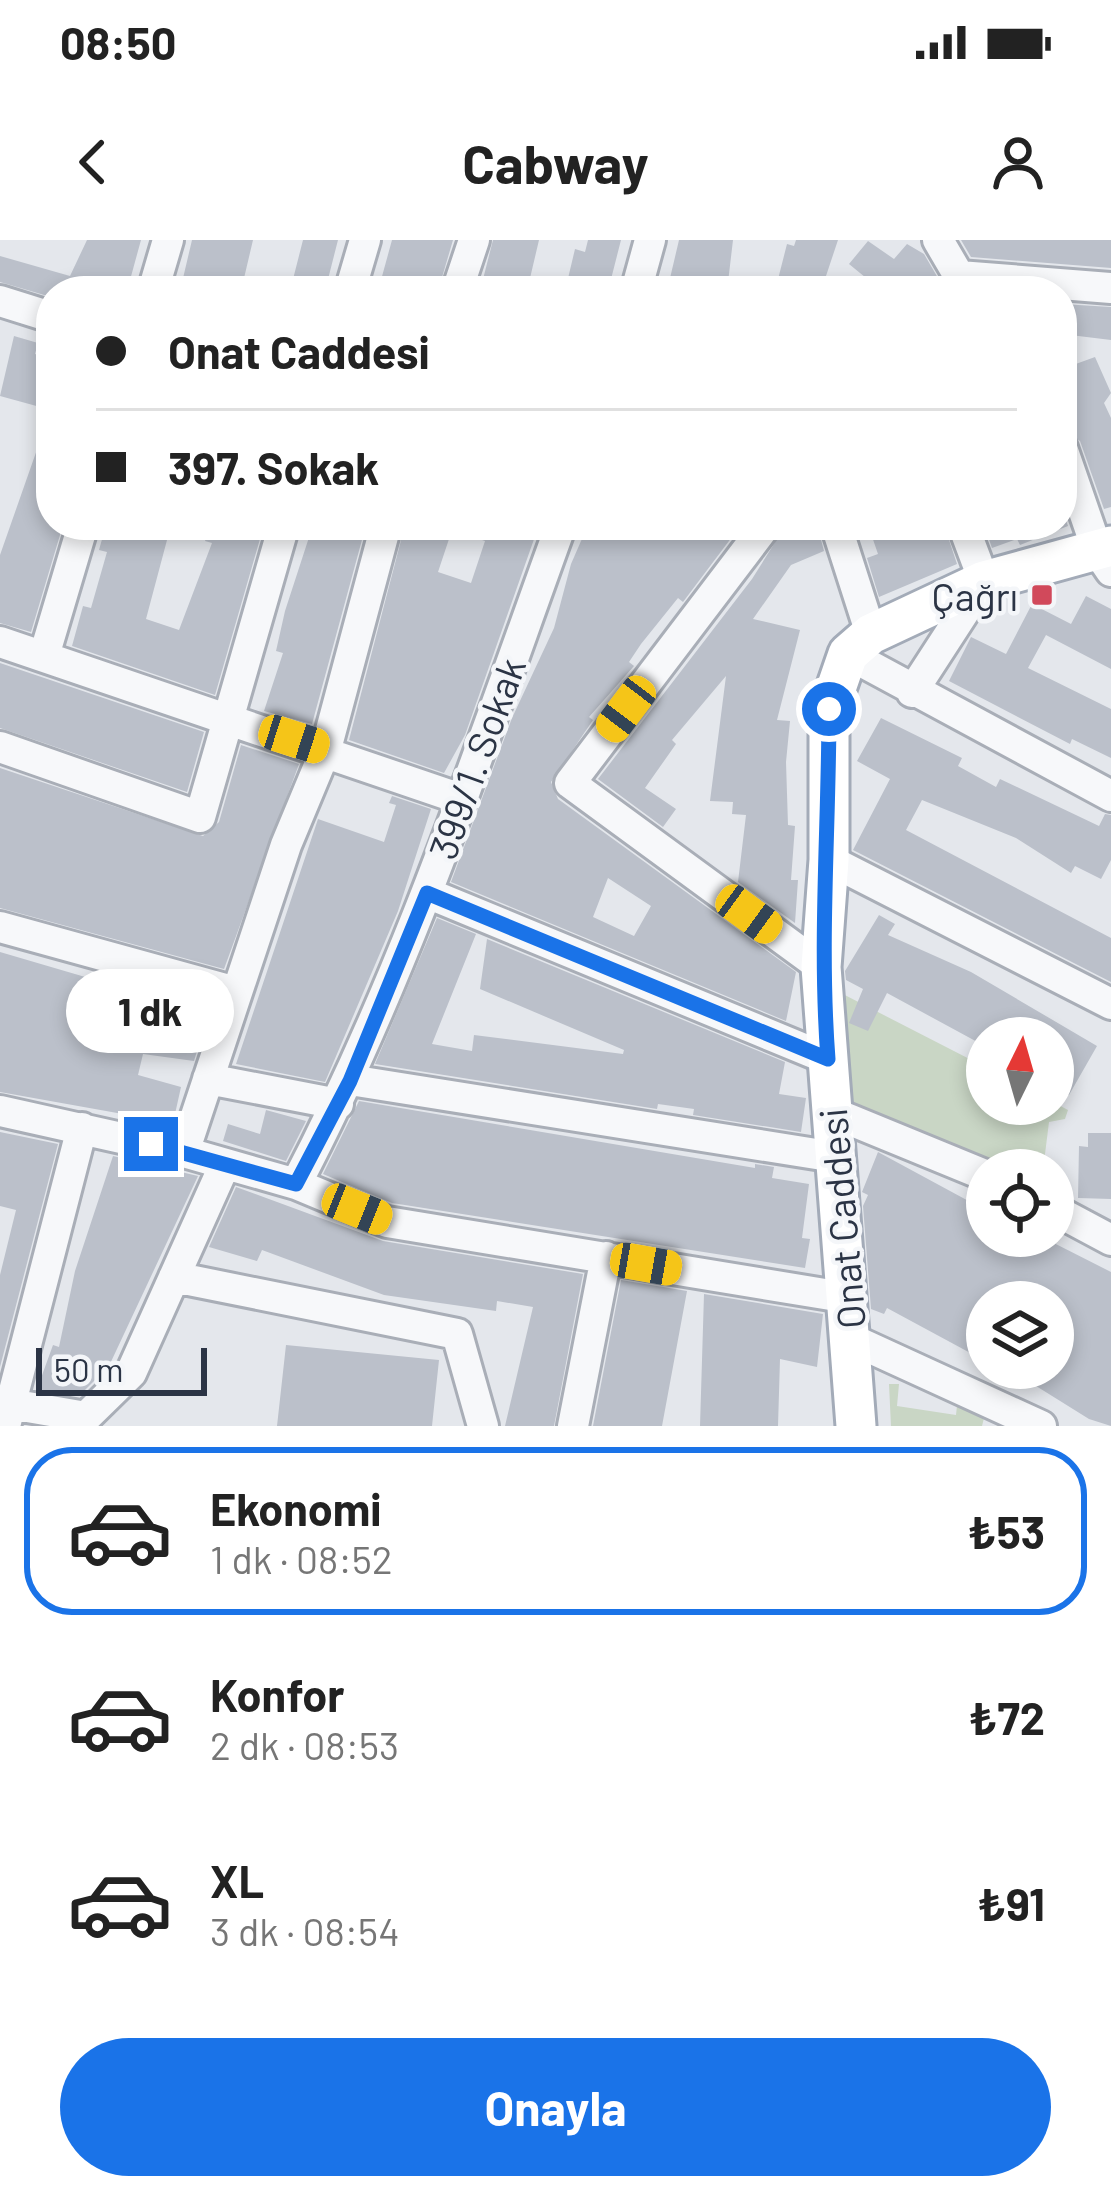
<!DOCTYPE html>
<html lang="tr">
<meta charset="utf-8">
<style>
body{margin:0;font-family:Barlow,sans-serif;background:#f6f6f6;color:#222;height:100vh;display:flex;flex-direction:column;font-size:45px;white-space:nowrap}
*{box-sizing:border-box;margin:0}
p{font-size:39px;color:#767676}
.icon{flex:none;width:66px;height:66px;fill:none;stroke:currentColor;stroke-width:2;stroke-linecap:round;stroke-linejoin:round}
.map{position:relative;height:1186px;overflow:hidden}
.panel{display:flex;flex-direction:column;background:#fff;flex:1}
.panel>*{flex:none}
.guide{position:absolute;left:36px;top:36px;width:1041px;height:264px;border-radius:48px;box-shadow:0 6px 18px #0003;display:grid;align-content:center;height:264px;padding:0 60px;background:#fff}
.needle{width:78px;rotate:5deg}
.fabs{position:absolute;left:966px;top:777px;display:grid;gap:24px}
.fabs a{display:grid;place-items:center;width:108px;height:108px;border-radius:50%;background:#fff;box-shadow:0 6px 18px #0003;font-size:60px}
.scale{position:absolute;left:36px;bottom:30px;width:171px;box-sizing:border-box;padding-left:12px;border:6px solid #2b3445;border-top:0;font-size:33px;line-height:42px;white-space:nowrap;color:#2b3445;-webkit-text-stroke:9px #f4f6f9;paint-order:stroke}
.end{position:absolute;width:54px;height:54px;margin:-27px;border:15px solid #1a73e8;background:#fff;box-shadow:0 0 0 6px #fff}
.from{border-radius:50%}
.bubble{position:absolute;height:84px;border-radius:42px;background:#fff;box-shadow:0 6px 18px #0003;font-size:39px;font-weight:700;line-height:84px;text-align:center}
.car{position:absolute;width:36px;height:72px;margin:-36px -18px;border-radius:15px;box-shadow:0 0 9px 3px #0007;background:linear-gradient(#f5c518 24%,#345 0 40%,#f5c518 0 76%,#345 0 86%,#f5c518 0)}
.guide b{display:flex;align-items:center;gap:42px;height:114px;font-size:45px}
.guide b+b{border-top:3px solid #e0e0e0}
.guide i{width:30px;height:30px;background:#222}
ul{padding:21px 0 0;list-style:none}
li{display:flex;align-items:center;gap:36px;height:168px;margin:0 24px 18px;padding:0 36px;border:6px solid transparent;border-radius:48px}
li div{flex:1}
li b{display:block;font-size:45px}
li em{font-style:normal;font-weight:700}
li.current{border-color:#1a73e8}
li>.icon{width:108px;height:108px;stroke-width:1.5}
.button{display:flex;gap:24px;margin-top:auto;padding:24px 60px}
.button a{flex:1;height:138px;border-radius:72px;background:#1a73e8;color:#fff;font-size:48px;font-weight:700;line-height:138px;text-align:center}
.status{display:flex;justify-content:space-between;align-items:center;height:84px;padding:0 60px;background:#fff;direction:ltr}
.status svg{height:33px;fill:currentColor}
header{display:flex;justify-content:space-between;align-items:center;height:156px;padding:0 60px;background:#fff;font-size:54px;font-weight:700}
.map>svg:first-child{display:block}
</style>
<div class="status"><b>08:50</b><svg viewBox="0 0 49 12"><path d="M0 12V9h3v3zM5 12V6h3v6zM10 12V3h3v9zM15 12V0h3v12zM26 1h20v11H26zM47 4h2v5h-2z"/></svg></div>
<header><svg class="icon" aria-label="back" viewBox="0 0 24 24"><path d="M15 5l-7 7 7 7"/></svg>Cabway<svg class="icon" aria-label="person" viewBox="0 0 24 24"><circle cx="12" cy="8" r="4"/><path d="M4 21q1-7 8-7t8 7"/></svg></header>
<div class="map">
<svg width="1111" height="1186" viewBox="0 0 1111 1186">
<rect width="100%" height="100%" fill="#e4e7ec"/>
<path fill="#c9d6c5" d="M835 750 987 828V864L1053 862 1068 870 1065 879 1049 882 1043 930H987L846 866Z
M889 1144H899L897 1166 956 1175 959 1147 988 1162 982 1186H891Z"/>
<path fill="#bbc0ca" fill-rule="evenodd" d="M87 0H141L127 51H51V57L0 42V16L70 36Z
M192 0H253L241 51H180Z
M303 0H338L325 51H290Z
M392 0H453L438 51H378Z
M493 0H539L527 51H480Z
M588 0H621L608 51H565L575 9 585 12Z
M679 0H733L727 51H667Z
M796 0H838L821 51H775L787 4 794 6Z
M961 0H1111V28L971 17Z
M868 1 894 19 907 4 924 14 938 38 927 51H882L849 24Z
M1062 64 1111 67V100L1062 94Z
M14 96 38 103 35 114 51 119V170L0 156Z
M1095 117 1111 153 1104 163 1111 178V267L1104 269 1080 201 1062 189V129Z
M47 181 51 285H63L31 392 0 383V315Z
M1062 268 1068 286 1020 305 1017 299 992 308 984 285H1062Z
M106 285H171L146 379 179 390 212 303 205 301 210 285H264L215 455 72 406 83 366 91 368 107 312 99 310Z
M313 285H366L312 484 264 471 283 413 276 411 285 371Z
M405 285H539L465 495 444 533 349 500ZM452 290 485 301 471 343 438 332Z
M588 285H624L678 298 689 285H741L683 362 678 358 641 404 629 422 634 426 589 477 593 480 551 542 558 559 796 732 786 781 451 642 512 478 554 388 571 324ZM608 638 651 666 634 696 593 677Z
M786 285H817L824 311 791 325 753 379 800 390 777 480 790 481 786 522 788 585 795 586 791 640H798L795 683 738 642 746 575 732 574 733 562 710 561 726 436 672 500 676 504 645 548 676 569 663 587 598 539 752 339Z
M868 285H944L957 324 879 357 867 318 878 314Z
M1086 356 1111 369V429L1046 395 1028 428 1111 469V518L1072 499 1070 504 949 441 971 397 1006 414 1032 364 1071 384Z
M0 423 204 492 187 552 0 488Z
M881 478 962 518 958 526 996 547 1000 539 1099 586 1105 574 1111 575V620L1101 639 1075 626 1071 633 1016 598 922 560 906 590 1111 698V742L853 610 890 539 857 521Z
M241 505 299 524 224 729 0 668V528L203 596 219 582Z
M392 556 431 569 398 671 325 842 236 824 318 579 384 602 396 565 389 563Z
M879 675 895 684 888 695 971 732 1097 806 1069 855 1053 846V798H984L981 804 887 753 868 791 849 783 863 749 846 740 845 731Z
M437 678 476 694 432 804 472 811 474 795 623 814 624 810 480 749 487 699 785 822 779 854 806 858 801 892 693 875 694 869 658 864 657 869 375 824Z
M0 712 92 739 93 733 121 741 116 760 156 767 160 751 202 763 196 786 204 788 194 821 143 814 138 835 181 847 173 883 0 852Z
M359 861 755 928V924L774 927 772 938 809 944 802 998 810 999 805 1028 392 963 323 934Z
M266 870 306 881 286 921 223 901 228 884 260 894Z
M0 892 58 904 0 1127V1035L16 970 0 966Z
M1088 893H1111V959L1078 958 1079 906 1088 907Z
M878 912 987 971V996H1040L1111 1032V1186L1089 1179 1007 1128H1053V1102L1068 1073 1053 1062H987V1122L887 1068 884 1074 871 1069 863 966 868 955 862 952Z
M113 916 198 936 109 1126 79 1156 37 1149 53 1105 59 1107 75 1031Z
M236 947 383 1001 583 1034 554 1186H505L533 1067 497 1061 496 1071 384 1055 262 1010 257 1021 209 1007Z
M621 1040 687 1051 662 1186H593Z
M704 1054 823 1074 817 1127 780 1119 778 1186H700Z
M286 1105 439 1120 432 1186H277Z"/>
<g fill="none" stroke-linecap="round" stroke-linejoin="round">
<g stroke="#a9aeb7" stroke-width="36">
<path id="minor" d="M938 0 959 36
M959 36 1111 48
M153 51 168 0
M350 51 365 0
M457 51 474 0
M636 51 650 0
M0 61 51 77
M1062 208 1098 312 1111 331
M766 285 570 543 821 727
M836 285 871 394
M0 402 461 559
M848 414 1111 556
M44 416 83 285
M912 452 984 341 963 285
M0 507 200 577 284 285
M829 620 1111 764
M427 653 828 819
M0 687 236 752
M208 839 338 864
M350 840 835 917
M0 871 184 912 296 944 387 982 849 1058
M831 872 987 936
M184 912 286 605 326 509 386 285
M296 944C406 734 480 508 561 285
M1053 969 1111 1000
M174 1037 457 1094 483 1186
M851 1099 1041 1186
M10 1164 86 1177 131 1133 225 924
M5 1186 82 888
M573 1186 606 1017"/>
</g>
<g stroke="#a3abb8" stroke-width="45">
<path id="major" d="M856 1186 821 727 829 620V469L848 414 871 394 984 341 1111 306"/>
</g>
<use href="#minor" stroke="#f7f8fa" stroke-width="30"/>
<use href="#major" stroke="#fff" stroke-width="39"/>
</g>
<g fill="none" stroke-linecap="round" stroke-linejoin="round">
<path stroke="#1a73e8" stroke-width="15" d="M151 904 296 944 350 841 427 653 828 819C819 702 829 586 829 469"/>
</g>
<rect fill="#d1495b" stroke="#f4f6f9" stroke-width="4.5" x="1030" y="343" width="24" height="24" rx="6"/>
<g text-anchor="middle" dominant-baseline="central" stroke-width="9" stroke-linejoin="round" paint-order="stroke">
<g font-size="39" fill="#2b3445" stroke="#f4f6f9" text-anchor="end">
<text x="1018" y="355">Çağrı</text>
</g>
<g font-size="39" fill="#2b3445" stroke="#f4f6f9">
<text transform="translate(476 518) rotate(-70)">399/1. Sokak</text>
<text transform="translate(841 979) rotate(-95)">Onat Caddesi</text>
</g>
</g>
</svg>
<div class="fabs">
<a><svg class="needle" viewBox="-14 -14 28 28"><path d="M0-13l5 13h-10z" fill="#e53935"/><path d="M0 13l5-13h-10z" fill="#767676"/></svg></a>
<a><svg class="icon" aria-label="locate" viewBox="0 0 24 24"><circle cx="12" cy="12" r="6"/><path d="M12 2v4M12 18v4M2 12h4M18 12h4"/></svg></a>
<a><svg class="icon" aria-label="layers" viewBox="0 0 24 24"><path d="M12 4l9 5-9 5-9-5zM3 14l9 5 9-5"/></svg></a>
</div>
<div class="scale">50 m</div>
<i class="end from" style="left:829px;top:469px"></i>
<i class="end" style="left:151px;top:904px"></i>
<div class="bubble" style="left:66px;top:729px;width:168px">1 dk</div>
<i class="car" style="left:626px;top:469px;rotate:217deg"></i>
<i class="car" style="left:294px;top:499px;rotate:108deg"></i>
<i class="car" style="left:749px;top:674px;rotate:126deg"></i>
<i class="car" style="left:357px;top:969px;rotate:112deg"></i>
<i class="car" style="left:646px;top:1024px;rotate:100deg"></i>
<div class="guide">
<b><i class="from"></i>Onat Caddesi</b>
<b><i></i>397. Sokak</b>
</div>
</div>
<section class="panel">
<ul>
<li class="current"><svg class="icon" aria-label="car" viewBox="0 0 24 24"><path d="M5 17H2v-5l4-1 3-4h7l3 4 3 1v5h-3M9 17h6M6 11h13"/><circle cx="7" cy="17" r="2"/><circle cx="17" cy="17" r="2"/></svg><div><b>Ekonomi</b><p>1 dk · 08:52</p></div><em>₺53</em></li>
<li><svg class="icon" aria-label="car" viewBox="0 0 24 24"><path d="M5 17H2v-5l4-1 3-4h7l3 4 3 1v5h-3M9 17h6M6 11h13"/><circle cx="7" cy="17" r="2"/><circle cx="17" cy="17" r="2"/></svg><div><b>Konfor</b><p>2 dk · 08:53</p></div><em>₺72</em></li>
<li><svg class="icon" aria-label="car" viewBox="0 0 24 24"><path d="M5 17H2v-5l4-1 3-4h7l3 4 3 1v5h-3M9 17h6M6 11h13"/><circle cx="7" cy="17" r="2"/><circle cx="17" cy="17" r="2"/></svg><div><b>XL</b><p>3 dk · 08:54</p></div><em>₺91</em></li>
</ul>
<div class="button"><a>Onayla</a></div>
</section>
